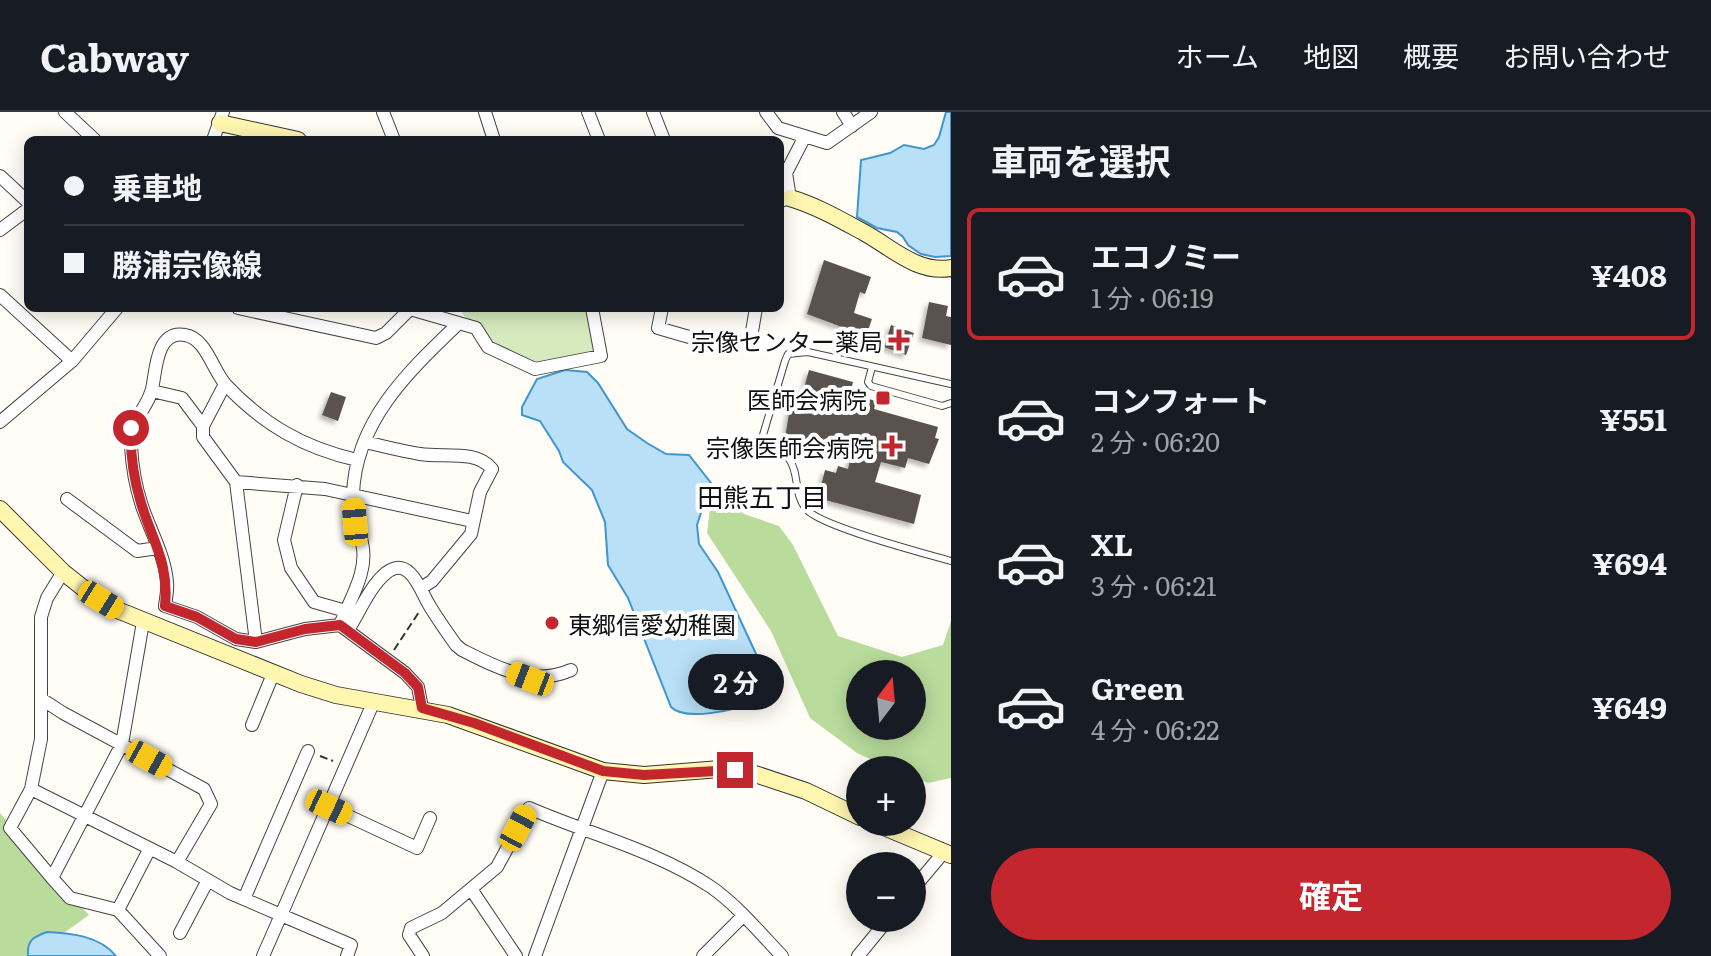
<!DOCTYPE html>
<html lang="ja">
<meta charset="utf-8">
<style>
body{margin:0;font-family:Literata,"Noto Sans JP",serif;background:#242831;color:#f1f3f6;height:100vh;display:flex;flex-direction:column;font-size:30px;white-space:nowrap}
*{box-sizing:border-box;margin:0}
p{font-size:26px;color:#9ea1a6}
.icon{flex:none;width:44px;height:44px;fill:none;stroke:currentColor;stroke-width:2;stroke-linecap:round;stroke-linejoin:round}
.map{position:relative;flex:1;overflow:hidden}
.drawer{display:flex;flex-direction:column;background:#171b24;width:760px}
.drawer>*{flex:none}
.hud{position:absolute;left:24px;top:24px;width:760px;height:176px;border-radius:12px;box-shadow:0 4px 20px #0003;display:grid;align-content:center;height:176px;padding:0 40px;background:#171b24}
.needle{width:52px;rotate:16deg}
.buttons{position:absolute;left:846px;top:548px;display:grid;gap:16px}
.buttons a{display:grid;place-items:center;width:80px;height:80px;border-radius:50%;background:#171b24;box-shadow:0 4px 20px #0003;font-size:40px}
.end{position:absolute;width:36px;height:36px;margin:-18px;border:10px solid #c4262e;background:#fff;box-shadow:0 0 0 4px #fff}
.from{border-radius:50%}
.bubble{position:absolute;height:56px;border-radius:28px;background:#171b24;box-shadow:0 4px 20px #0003;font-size:26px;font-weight:700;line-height:56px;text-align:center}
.car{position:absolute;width:24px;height:48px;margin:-24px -12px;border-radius:10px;box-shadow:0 0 6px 2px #0007;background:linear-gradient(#f5c518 24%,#345 0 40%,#f5c518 0 76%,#345 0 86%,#f5c518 0)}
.hud b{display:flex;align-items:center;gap:28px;height:76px;font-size:30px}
.hud b+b{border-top:2px solid #363941}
.hud i{width:20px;height:20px;background:#f1f3f6}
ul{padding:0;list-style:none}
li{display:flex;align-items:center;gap:24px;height:132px;margin:0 16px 12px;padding:0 24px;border:4px solid transparent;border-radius:12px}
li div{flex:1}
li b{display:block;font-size:30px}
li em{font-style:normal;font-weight:700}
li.on{border-color:#c4262e}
li>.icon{width:72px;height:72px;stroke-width:1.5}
h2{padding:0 40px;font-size:36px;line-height:96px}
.action{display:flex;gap:16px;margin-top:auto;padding:16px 40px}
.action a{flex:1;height:92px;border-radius:48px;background:#c4262e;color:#fff;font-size:32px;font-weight:700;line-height:92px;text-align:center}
header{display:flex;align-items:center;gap:48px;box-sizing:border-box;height:112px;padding:0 40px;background:#171b24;border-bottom:2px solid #363941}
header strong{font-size:38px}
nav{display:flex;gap:44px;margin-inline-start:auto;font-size:28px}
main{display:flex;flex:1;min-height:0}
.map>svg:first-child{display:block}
</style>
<header>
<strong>Cabway</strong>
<nav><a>ホーム</a><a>地図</a><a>概要</a><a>お問い合わせ</a></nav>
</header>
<main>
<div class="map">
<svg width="951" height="844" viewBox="0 0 951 844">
<defs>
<filter id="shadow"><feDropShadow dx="-3.5" dy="3.5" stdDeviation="2" flood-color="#0004"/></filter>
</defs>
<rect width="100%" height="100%" fill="#fffdf5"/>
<path fill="#d5ebbd" d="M460 196H588L594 238C576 242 557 249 539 250 518 252 467 217 460 196Z"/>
<path fill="#b9dc9c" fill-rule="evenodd" d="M724 385 744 402 779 414 793 433 838 524 902 545 943 533 951 509V666L928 671 912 664V658H895L857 641 810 606 771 519 707 421 711 389ZM860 562H912V614H860Z
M0 701 89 803 43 836 49 844H0Z"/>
<path fill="#b9e0f7" stroke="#3f96cf" stroke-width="2" d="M946 0H951V144L935 145 921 142 908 133 903 125 897 120 877 116 857 105 861 48 890 41 904 33 924 37 934 33 939 25Z
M565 258 587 260 598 271 627 317 647 331 666 342 689 343 711 371 697 413 699 432 718 460 757 544 772 565C766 573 760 586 752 590 736 599 684 609 671 595L628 486 608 453 605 410 592 378 563 350 559 339 540 309 522 303V295L537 267Z
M47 820C71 821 100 824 116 844H28C27 828 33 825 47 820Z"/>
<path fill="#5a524d" filter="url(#shadow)" d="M824 148 871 165 865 182 860 180 854 201 872 207 866 224 807 202Z
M929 190 948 194 946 204 951 205V233L922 226Z
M891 213 914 221 906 243 884 235Z
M809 258 853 270 850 282 876 289 874 297 938 315 935 326 939 327 929 352 908 346 905 356 881 350 875 370 921 383 914 412 818 386 825 358 836 361 838 354 848 357 853 336 826 328 824 336 785 326 791 289 794 290 797 278 803 280Z
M331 280 346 285 338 309 322 303Z"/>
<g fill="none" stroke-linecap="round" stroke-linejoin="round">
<g stroke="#444" stroke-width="8">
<path id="lane" d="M872 255 868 270 871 274 942 294 951 291
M951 272 808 240 788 242 785 249 763 323 768 336C774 340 785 341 789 347 800 362 793 383 807 398 823 415 923 441 951 449"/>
</g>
<g stroke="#444" stroke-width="14">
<path id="street" d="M65 0 95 28
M383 0 394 28
M485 0 494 28
M588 0 599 28
M653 0 664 28
M766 0 778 16 827 31 871 0
M843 0 852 14
M213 28 223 0
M0 64 28 90
M780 89 790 86 786 61 805 24
M0 118 28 97
M0 183 72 249
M238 196 376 226 386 221 410 197 476 216 488 235 535 257 601 244 592 196
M662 196 658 216 710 231 722 229 750 231 756 196
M225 272 203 314V325L236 370 256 530 305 517 340 513 405 561 418 575 422 596
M152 279 182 286 203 314
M0 310 72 249 117 196
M364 330C383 334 401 339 420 342 443 346 476 337 492 357L480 380 471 422 432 469 421 476
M236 370 325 377 472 409
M297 373 284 428 291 456 314 490 346 499
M67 387 137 439 158 436
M63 460 47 486 41 505V627L31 677 177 750 230 781 281 803 374 589
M143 510 122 632 52 766 70 786 118 798 160 844
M340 513C350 487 369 459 362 431 359 414 352 401 353 383 355 309 409 259 459 211
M348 518C359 501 370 474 386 461 409 443 420 477 428 491 436 505 446 519 456 533L462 538C498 556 532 575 571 558
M256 530 236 527 197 505 165 494C166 486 168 477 167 470 165 444 150 418 142 394 136 376 132 353 131 334 129 306 150 296 153 272 156 254 158 218 185 223 206 226 213 259 226 273 264 313 304 336 357 348
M43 588 63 601 204 677 211 692 177 750
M252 613 273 562
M31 677 10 716 52 766
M329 695 417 736 430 706
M471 777 516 844
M912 778 944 740
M244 787 308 639
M118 798 149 738
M180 821 208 768
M263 844 281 803 351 833 347 844
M423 844 409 823 411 816 442 801 497 755 529 696C589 722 655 738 711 775 737 793 760 821 782 844
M535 844 603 659
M703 844 743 804
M858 844 889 806"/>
</g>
<g stroke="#333" stroke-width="18">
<path id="secondary" d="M220 11 298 28
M790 86C817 94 841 108 865 121 892 136 918 162 951 156
M0 397 63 460 87 479 115 497 301 572 336 583 448 603 603 659 644 663 720 657 752 661 806 679 860 705
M872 710 951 743"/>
</g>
<path stroke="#333" stroke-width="2" stroke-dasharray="8 4" stroke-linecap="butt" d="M394 538 419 500
M320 644 333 649"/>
<use href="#lane" stroke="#fff" stroke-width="6"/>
<use href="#street" stroke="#fff" stroke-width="12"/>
<use href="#secondary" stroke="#fff6b0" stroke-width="16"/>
</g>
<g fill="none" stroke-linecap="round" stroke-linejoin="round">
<path stroke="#c4262e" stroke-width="10" d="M131 316C130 341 134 368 141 391 153 431 169 450 165 494L197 505 236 527 256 530 305 517 340 513 405 561 418 575 422 596 474 611 603 659 644 663 735 658"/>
</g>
<g fill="#c4262e" stroke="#fff" stroke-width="3">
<path d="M895 216h8v8h8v8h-8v8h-8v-8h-8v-8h8z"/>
<rect x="875" y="278" width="16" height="16" rx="4"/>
<path d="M888 322h8v8h8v8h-8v8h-8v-8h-8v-8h8z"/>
<circle cx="552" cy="511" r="8"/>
</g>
<g text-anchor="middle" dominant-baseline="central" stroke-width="8" stroke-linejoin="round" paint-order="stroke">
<g font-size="24" fill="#111" stroke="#fff" text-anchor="end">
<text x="883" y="228">宗像センター薬局</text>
<text x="867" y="286">医師会病院</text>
<text x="874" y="334">宗像医師会病院</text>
<text x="568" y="511" text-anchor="start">東郷信愛幼稚園</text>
</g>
<g font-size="26" fill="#111" stroke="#fff">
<text x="762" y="383">田熊五丁目</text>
</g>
</g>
</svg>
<div class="buttons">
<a><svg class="needle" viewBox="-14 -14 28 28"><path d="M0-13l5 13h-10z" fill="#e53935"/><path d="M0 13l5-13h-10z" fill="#9ea1a6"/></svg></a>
<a>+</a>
<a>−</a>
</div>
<i class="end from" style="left:131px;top:316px"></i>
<i class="end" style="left:735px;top:658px"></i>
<div class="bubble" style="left:688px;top:542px;width:96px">2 分</div>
<i class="car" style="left:355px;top:410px;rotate:355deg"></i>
<i class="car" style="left:101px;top:488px;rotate:122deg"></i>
<i class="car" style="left:530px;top:567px;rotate:291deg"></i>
<i class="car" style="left:149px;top:647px;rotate:119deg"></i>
<i class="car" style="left:329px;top:695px;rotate:115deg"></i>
<i class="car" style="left:518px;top:716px;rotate:28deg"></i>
<div class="hud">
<b><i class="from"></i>乗車地</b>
<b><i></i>勝浦宗像線</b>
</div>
</div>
<section class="drawer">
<h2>車両を選択</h2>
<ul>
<li class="on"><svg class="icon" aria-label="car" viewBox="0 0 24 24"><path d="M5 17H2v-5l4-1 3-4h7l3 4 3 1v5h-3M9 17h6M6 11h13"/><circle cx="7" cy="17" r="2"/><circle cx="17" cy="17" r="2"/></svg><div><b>エコノミー</b><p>1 分 · 06:19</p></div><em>¥408</em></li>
<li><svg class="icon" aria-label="car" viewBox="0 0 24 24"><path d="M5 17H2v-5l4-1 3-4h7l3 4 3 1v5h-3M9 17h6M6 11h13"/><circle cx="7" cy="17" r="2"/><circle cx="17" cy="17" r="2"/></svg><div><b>コンフォート</b><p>2 分 · 06:20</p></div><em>¥551</em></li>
<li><svg class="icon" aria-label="car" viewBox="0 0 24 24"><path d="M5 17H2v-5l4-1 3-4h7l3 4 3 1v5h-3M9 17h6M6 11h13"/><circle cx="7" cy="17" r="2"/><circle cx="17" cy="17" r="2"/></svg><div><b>XL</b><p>3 分 · 06:21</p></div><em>¥694</em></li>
<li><svg class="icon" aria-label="car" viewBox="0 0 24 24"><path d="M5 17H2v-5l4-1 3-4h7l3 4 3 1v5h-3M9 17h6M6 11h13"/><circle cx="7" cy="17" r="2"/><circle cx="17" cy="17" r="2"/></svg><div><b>Green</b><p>4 分 · 06:22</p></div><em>¥649</em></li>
</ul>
<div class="action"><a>確定</a></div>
</section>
</main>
